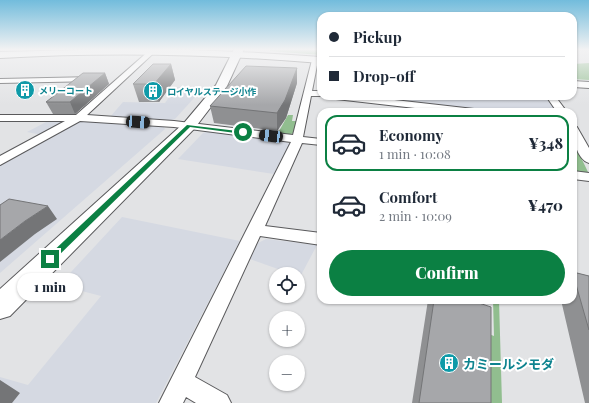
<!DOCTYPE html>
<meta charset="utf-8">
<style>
body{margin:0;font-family:"Playfair Display","Noto Sans JP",serif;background:#f2f2f3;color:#1f2937;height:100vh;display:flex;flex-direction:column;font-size:15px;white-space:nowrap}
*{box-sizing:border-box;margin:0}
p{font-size:13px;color:#747a83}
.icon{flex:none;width:22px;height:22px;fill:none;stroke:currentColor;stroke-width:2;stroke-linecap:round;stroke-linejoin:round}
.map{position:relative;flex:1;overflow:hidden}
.details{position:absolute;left:317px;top:108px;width:260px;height:196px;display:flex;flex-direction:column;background:#fff;border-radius:12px;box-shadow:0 1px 3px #0004}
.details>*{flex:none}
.guide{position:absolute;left:317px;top:12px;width:260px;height:88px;border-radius:12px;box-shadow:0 1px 3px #0004;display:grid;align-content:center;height:88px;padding:0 12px;background:#fff}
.fabs{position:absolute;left:269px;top:267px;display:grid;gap:8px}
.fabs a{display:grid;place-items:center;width:36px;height:36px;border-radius:50%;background:#fff;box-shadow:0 1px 3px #0004;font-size:20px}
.end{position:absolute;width:18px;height:18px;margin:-9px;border:5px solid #0b8043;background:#fff;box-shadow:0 0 0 2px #fff}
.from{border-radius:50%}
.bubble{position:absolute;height:28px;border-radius:14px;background:#fff;box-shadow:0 1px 3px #0004;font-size:13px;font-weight:800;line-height:28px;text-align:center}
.car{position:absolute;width:12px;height:24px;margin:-12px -6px;border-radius:5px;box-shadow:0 0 3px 1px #0007;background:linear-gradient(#222 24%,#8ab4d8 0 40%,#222 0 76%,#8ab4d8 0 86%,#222 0)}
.guide b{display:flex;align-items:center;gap:14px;height:38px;font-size:15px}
.guide b+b{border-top:1px solid #e0e1e3}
.guide i{width:10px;height:10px;background:#1f2937}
ul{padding:7px 0 0;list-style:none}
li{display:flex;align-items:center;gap:12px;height:56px;margin:0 8px 6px;padding:0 4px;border:2px solid transparent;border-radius:12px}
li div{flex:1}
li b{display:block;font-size:15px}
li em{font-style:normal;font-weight:800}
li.current{border-color:#0b8043}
li>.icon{width:36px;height:36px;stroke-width:1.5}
.button{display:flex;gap:8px;margin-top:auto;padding:8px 12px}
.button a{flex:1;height:46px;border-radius:24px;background:#0b8043;color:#fff;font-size:16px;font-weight:800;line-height:46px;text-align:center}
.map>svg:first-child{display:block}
</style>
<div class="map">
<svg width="589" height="403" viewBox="0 0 589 403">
<rect width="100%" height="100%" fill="#e2e3e5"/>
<path fill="#d5d9e2" d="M176 87H204L175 119 168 121 110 117 123 102 165 103Z
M355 96H545L556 112H495Z
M85 120 163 126 165 129 0 273V165L78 122Z
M48 121H64V123L42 135 27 132Z
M209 131 286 142 290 144 274 174 178 159 203 133Z
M122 217 240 241 156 403H0V377L28 385 101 296 59 285Z
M266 239 317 245 300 277 298 274H292L250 259 258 243Z"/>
<path fill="#91be8f" d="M589 63V80L573 79V64Z
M288 115H293L292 121H297L294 133 288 135 226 127 278 133Z
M573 141 588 172 583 173 573 172Z
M493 300H499L502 403H480L481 331 494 336Z"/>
<path fill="#7db37c" d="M270 49H321V55L270 51Z"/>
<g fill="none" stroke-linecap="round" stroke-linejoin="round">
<g stroke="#5a5a5c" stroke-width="2">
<path id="minor" d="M151 49H158L87 115 174 121 293 135 312 60 315 58 318 60 312 91H321V96H323H311L303 137 321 139V145L302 143 265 226 321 233V245L260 236 195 377 227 395 231 403H196L186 397 183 403H159L291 142 174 127 80 121 0 165V156L65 121H0V115H76Z
M94 77 98 79 97 81 0 83V79Z
M332 96H359L474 109 479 112H450L336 99Z
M546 96H555L567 112H557Z
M573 126 577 127 589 148V163C576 159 573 137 573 126Z
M573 171 589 173V181L573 179Z"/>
</g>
<g stroke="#5a5a5c" stroke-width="2">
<path id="tertiary" d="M121 49C188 49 254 52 321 57V63C214 54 107 52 0 58V52Z
M573 81 589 82V88L573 87Z"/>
</g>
<g stroke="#5a5a5c" stroke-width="2">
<path id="secondary" d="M234 49H244L227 86 194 129 10 316 0 319V289L184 123 216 85Z"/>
</g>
<use href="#minor" fill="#fff" fill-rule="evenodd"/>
<use href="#tertiary" fill="#fff" fill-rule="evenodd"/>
<use href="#secondary" fill="#fff" fill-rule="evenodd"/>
</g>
<path fill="#8f9092" d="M171 64 175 80 159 102H139L133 84Z
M105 73 109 84 75 114H53L46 102Z
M297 83 286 118 277 131 214 123 210 106Z
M573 272 589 276V403H585L561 300H573Z
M428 300H470L491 403H412Z"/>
<path fill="#747577" d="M171 64 175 80 159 102 154 84Z
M297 68V83L286 118 277 131V113Z
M105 73 109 84 75 114 70 102Z
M48 206 57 219 35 234 0 262V240L25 221Z
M0 380 20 393 12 403H0Z"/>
<path fill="#a6a7aa" stroke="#747577" d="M153 64H171L154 84H133Z
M246 66 297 68 285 100 277 113 210 106Z
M83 73H105L70 102H46Z
M421 110 437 112H421Z
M9 199 48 206 25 221 0 240V205Z
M573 272 589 276V330L573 274Z
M434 300H470L491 307V403H419Z"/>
<linearGradient id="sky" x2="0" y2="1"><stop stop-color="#72bcdc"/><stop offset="0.47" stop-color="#f2f2f3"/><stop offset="1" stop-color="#f2f2f3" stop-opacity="0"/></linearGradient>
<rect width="589" height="105" fill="url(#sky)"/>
<path fill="#0b8043" d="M187 125 246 132 243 134 190 127 53 261H47V257Z"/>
<defs>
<g id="building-disc" transform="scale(1)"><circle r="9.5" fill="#0f9aa8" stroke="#fff"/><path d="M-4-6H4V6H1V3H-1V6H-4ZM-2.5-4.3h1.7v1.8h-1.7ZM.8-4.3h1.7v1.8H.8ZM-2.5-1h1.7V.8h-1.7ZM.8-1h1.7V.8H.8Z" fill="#fff"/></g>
</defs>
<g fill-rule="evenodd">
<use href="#building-disc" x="25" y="90"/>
<use href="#building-disc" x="153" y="91"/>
<use href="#building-disc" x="449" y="363"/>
</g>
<g text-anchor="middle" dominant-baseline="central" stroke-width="4" stroke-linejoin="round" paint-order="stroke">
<g font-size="9" font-weight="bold" fill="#0d838f" stroke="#fff" text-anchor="start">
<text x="39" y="90">メリーコート</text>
<text x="167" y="91">ロイヤルステージ小作</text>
</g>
<g font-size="13" font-weight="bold" fill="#0d838f" stroke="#fff" text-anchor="start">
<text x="463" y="363">カミールシモダ</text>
</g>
</g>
</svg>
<div class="fabs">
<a><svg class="icon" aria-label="locate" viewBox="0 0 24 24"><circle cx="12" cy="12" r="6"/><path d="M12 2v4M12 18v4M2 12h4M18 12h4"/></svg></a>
<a>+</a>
<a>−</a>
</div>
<i class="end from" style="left:243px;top:132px"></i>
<i class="end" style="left:50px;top:259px"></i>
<div class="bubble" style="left:17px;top:273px;width:66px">1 min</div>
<i class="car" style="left:138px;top:122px;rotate:94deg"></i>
<i class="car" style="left:271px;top:136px;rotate:277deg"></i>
<div class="guide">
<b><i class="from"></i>Pickup</b>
<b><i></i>Drop-off</b>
</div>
<section class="details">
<ul>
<li class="current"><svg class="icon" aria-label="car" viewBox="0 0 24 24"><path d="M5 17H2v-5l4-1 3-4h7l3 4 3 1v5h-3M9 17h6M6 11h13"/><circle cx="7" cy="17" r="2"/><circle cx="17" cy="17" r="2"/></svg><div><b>Economy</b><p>1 min · 10:08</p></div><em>¥348</em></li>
<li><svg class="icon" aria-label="car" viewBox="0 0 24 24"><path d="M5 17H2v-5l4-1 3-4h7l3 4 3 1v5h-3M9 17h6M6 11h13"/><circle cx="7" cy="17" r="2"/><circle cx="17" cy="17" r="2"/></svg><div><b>Comfort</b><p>2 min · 10:09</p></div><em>¥470</em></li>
</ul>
<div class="button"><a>Confirm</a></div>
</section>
</div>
